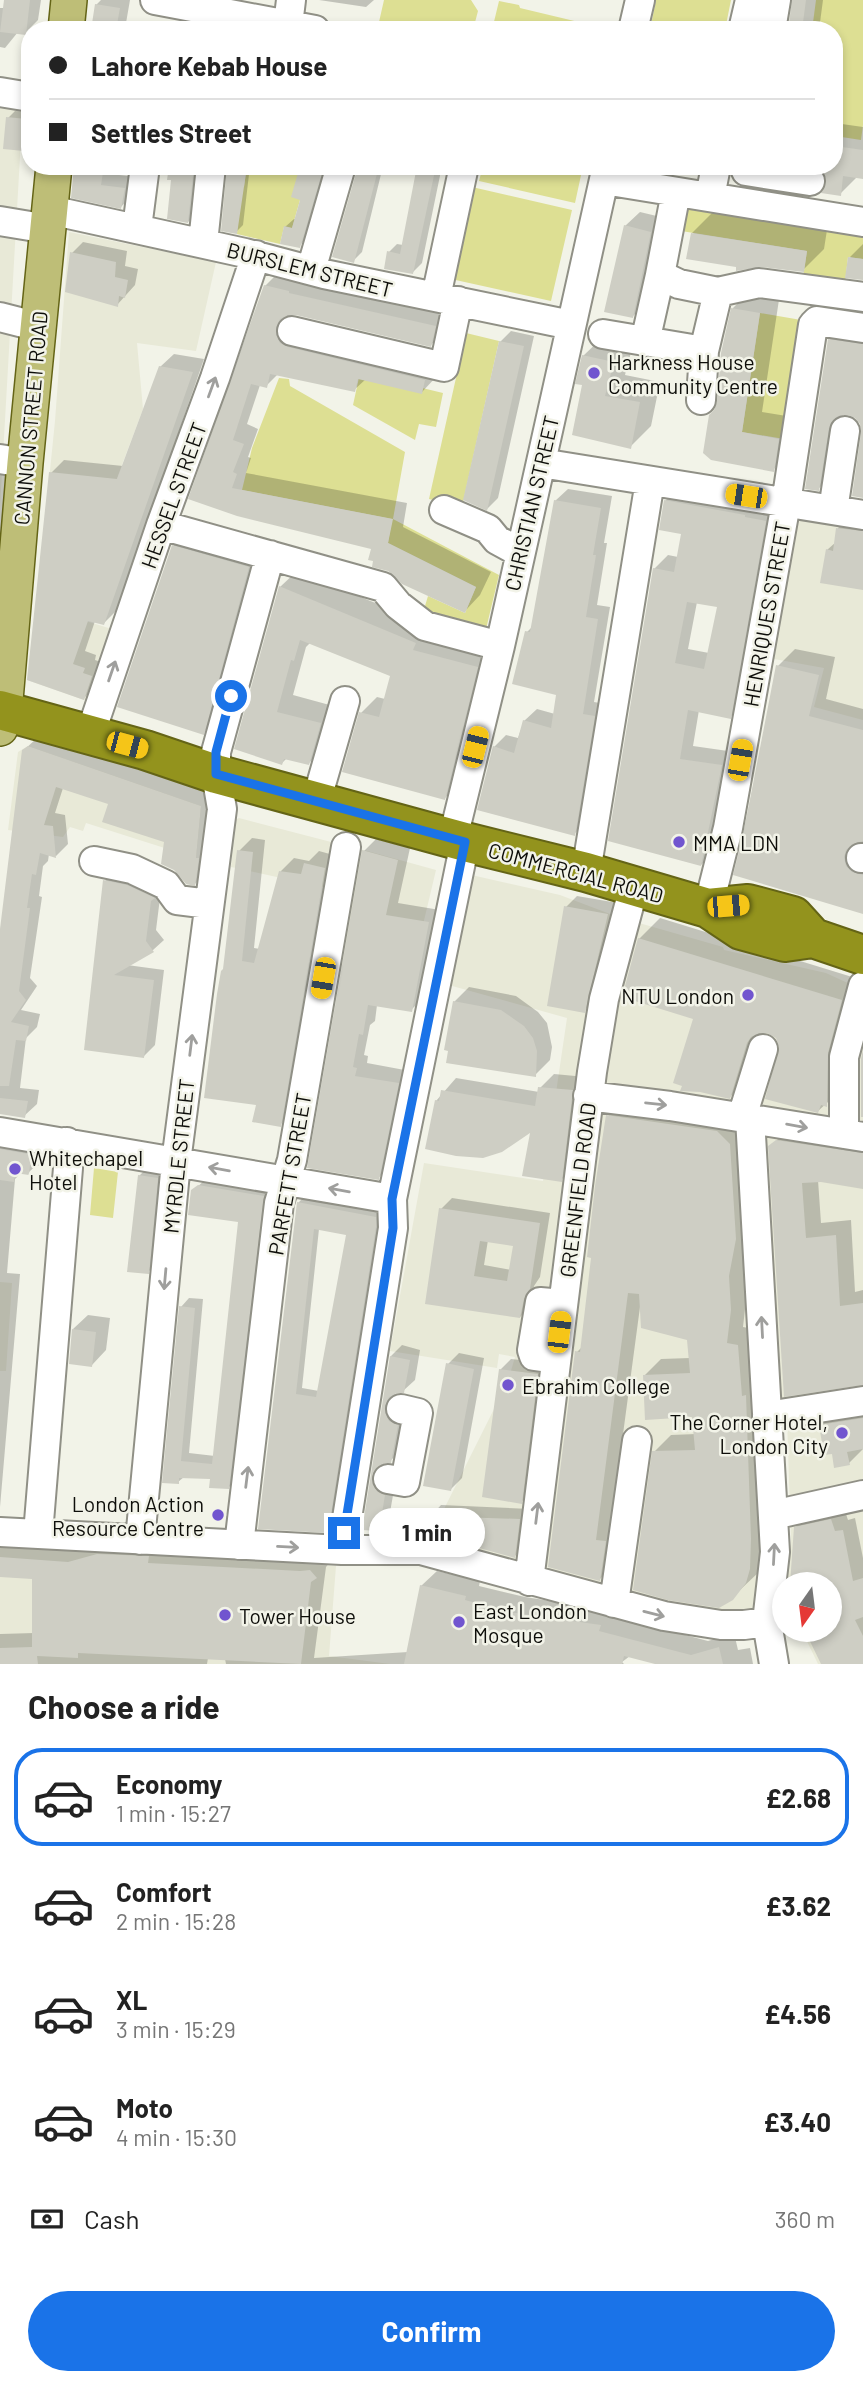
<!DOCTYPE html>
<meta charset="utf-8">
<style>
body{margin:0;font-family:Barlow,sans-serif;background:#f2f2f2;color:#222;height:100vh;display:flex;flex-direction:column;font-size:26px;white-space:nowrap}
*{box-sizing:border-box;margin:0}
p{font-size:23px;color:#767676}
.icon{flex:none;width:38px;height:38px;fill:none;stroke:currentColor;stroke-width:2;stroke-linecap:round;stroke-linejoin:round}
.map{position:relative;height:1664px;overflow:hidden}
.side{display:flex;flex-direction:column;background:#fff;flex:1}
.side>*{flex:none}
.guide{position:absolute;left:21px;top:21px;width:822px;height:154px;border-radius:28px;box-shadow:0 4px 10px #0003;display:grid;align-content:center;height:154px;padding:0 28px;background:#fff}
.needle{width:46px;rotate:194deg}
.buttons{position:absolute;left:772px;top:1572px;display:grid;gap:14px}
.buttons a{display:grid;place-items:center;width:70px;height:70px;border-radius:50%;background:#fff;box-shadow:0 4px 10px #0003;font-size:35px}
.end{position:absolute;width:32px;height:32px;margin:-16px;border:9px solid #1a73e8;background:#fff;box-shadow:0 0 0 4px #fff}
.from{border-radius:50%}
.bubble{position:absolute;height:49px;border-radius:24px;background:#fff;box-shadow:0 4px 10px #0003;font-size:23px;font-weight:700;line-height:49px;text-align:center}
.car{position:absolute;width:21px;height:42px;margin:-21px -10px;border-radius:9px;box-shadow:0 0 5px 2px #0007;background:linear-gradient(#f5c518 24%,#345 0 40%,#f5c518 0 76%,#345 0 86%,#f5c518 0)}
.guide b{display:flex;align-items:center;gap:24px;height:66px;font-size:26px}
.guide b+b{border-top:2px solid #e0e0e0}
.guide i{width:18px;height:18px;background:#222}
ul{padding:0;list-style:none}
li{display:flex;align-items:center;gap:21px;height:98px;margin:0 14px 10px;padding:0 14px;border:4px solid transparent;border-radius:28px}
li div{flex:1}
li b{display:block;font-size:26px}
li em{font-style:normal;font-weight:700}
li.current{border-color:#1a73e8}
li>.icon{width:63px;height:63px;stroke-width:1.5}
h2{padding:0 28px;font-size:32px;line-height:84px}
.pay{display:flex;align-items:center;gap:18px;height:77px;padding:0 28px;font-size:26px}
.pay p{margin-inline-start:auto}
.cta{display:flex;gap:14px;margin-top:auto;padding:14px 28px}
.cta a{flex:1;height:80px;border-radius:42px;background:#1a73e8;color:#fff;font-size:28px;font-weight:700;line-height:80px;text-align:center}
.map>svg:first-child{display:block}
</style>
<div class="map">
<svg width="863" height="1664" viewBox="0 0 863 1664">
<rect width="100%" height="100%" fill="#f2f3e8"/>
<path fill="#e8e9d7" d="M0 100 23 104 0 508Z
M69 232 216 262 196 351 137 343 143 409 99 526 42 550 55 421Z
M796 516 863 526V720L814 707 824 668 774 659Z
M35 613 66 615 115 630 90 702 27 680Z
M28 746 201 806 196 858 86 823 83 831 70 827 63 837 8 830 18 752Z
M239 818 335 843 327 888 231 867 235 820Z
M360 849 436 870 407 992 340 979Z
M467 874 560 895 618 917 723 947 724 950 826 973 863 990V1401L767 1416V1622L744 1625 426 1545 508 1381 515 1357 499 1354 497 1368 390 1351 424 1163 543 1181 567 1018 445 984Z
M0 1282 12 1283 6 1371H0Z
M863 1406V1664H818L801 1629H830V1584H787L791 1540 787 1419Z
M0 1545 336 1566 329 1656 390 1664H0Z"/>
<path fill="#dddf93" d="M384 0H471L478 11 473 30H415L379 22Z
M656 0H731L725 30H650Z
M816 0H863V125L861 140 835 136V30H812Z
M499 1 519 5 520 8 612 30H492Z
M247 166H300V200L292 228 284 227 280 244 237 234 239 187H244Z
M483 166H583L575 203 479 181Z
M472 187 572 210 551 301 451 279Z
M678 208 863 235V259L848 257 845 283 803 277 807 251 675 230Z
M760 313 807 321 790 440 742 432Z
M466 333 499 341 462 507 429 499Z
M360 373 443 393 436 427 419 424 415 440 353 405Z
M279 378 289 379 290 386 405 452 393 519 499 575 486 629 422 616 428 596 465 613 476 587 388 543 392 519 242 490 252 448Z
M94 1168 118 1172 113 1218 90 1215Z"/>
<path fill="#0003" fill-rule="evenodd" d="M5 0H41L38 20 25 33 18 32 5 48 0 47V8H4Z
M101 0H130L126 23 144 26V30H89L93 25 96 5Z
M319 0H374L366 7Z
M794 0H823L819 30H790Z
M193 22 256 30H186Z
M15 111 30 112V143L23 149 8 118Z
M835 123 863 127V177L858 176 840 194 828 183 827 174 821 166H835Z
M76 166H113L111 174 136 177 132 195 121 207Z
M170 166H200L195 215 188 222Z
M228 166H250L243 225 236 232Z
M302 166H329L308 237 299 246 285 227 294 219H296L302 199Z
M360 166H383L362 252 353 261Z
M403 166H442L422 263 413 272 389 252 397 244 403 245 418 170Z
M640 212 665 218 647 302 633 316 625 226Z
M713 212 827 230 824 249 803 270 761 265 692 233Z
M83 242 127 251 125 266 138 269 135 285 117 305 72 253Z
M863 244V279L850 257Z
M281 270 450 311 446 329 431 345 291 313V320L437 376 422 392 366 379 354 390 278 374 266 386 260 385 247 424 258 429 248 457 251 458 246 473 407 503 403 527 491 572 480 595 465 611 373 547 191 497 265 286Z
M754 287 780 293 762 412 799 418 794 449 773 470 716 409 733 308Z
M845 325 863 327V431L862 424 856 416 843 414 834 474 818 489 829 340Z
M511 331 534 336 498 498 487 509 500 342Z
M605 335 634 341 625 375 660 382 651 426 630 447 584 384 583 356Z
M174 354 204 359 117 610 104 623 95 621 85 651 96 655 95 660 104 663 97 685 84 698 29 678 51 473 64 460 123 466 160 367Z
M0 453 15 460 0 654Z
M679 487 779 507 744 703 730 717 699 710 693 746 735 752 715 851 701 865 610 840 654 569 668 555 678 557 683 533 665 501ZM697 602 719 606 709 653 688 649Z
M568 489 612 496 604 543H607L597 605 610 607 594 702 606 704 587 822 574 834 494 747 506 735 518 738 524 721 537 709 555 714 558 694 527 632 533 626 555 501Z
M854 513 863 514V588L827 550 836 542 838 528Z
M188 532 263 553 217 718 203 733 173 546Z
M297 571 493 651 461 782 445 798 361 713 377 697 385 699 392 675 311 642 306 647 293 695 337 707 325 747 309 763 287 758 282 763 260 757 280 587Z
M795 649 835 657 826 699 863 709V913L735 874 778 666Z
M37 738 81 747 213 794 207 871 195 884 166 841 110 803 63 788 55 813 65 815 68 844 56 856 49 854 48 861 43 866 39 896 42 897 30 978 37 986 21 1010 40 1014 37 1027 26 1038 20 1088 39 1090 37 1104 24 1116 0 1112V943L24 750Z
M252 838 265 840 254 948 260 949 281 871 294 858 309 861 319 851 337 856 293 1112 280 1125 258 1103 225 969 239 851Z
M376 839 410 848 398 903 440 910 423 998 411 1010 377 1005 375 1021 370 1025 364 1055 368 1056 367 1063 410 1071 391 1166 378 1178 309 1166 364 851Z
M116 870 161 890 156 930 164 940 153 950 127 965 164 970 155 1045 144 1056 86 1049 105 881Z
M577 896 618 903 595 1000 584 1011 566 907Z
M660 918 862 980 848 1084 818 1111 777 1037 764 1031 751 1076 730 1097 695 1018 639 939Z
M469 987 516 996 538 1012 547 1023 552 1047 550 1060 535 1075 454 1002Z
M554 1074 586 1077 575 1166 561 1180 532 1130 436 1101 456 1078 539 1092 540 1088Z
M625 1099 746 1127 747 1292 743 1327 754 1329 764 1559 759 1572 741 1589 719 1606 654 1452 671 1435 696 1434 694 1415 645 1375 661 1359 690 1358 689 1338 641 1307H640L611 1524 616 1563 600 1579 577 1352 582 1347 608 1116Z
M786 1131 863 1136V1187L818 1180 821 1223 851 1220 855 1292 863 1290V1383L770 1147Z
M0 1136 48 1154 28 1173 22 1172 15 1179 7 1273 20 1274 0 1507Z
M150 1165 168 1168 159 1261 148 1272 139 1176Z
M208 1177 272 1187 237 1479 228 1488 212 1477H184L178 1482 181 1307 189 1298 203 1299 189 1453 215 1456 240 1220 193 1191Z
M305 1196 382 1211 334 1523 327 1530 260 1527 298 1203ZM319 1229 348 1234 319 1391 302 1388Z
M452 1198 550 1213 540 1277 534 1286 531 1306 520 1317 427 1302 441 1209ZM488 1240 515 1245 511 1270 484 1265Z
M88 1315 110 1318 106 1350 92 1365 73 1329Z
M402 1345 420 1350 415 1380 403 1391 395 1393V1402L408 1414 402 1450 390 1461 382 1462 383 1474 395 1484 389 1518 378 1529 364 1528 391 1356Z
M459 1353 484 1358 462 1478 451 1489 448 1364Z
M511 1359 548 1363 532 1491 521 1502 500 1370Z
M863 1405V1449L849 1463 833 1452 820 1425 836 1410Z
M441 1505 530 1509 525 1545 515 1556 430 1517Z
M844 1508 848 1520 855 1518 863 1558V1664H822L830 1629V1584L795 1528 808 1516Z
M0 1541 331 1561 326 1567 314 1658 408 1652 421 1586 437 1571 480 1581 479 1586 525 1597 615 1611 613 1616 708 1641 734 1633 738 1650 750 1648 753 1664H662L630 1656 622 1662 624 1664H226L225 1659 208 1658 207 1664H0V1634L34 1633V1577L0 1575Z"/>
<path fill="#cecec4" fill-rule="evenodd" d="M4 0H30L26 35 0 32Z
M792 0H806L802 30H788Z
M95 4 120 8 116 30H91Z
M6 117 27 119 24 151 3 149Z
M835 146 863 150V179L843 176 841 196 821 193 826 183 821 166H835Z
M74 166H104L101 185 125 188 121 209 71 198Z
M169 166H194L188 223 167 219 171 180H167Z
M227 166H247L237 234 221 231Z
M300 166H324L300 248 280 244 284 226 292 228 300 200 291 197Z
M358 166H379L354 263 332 257Z
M417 166H436L413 274 384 269 387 251 400 254Z
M624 225 651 232 633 318 604 312Z
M691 233 807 251 804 272 761 267 736 271V267L686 259Z
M70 252 116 262 115 277 128 280 125 298 119 296 118 307 65 292Z
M848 257 863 259V280L845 278Z
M264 285 289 291V293L436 326 431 347 296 315H288L280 319 276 327V335L280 343 288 347 425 380 422 394 358 379 355 392 270 374 267 388 251 384 233 440 244 444 233 472 237 474 232 488 393 519 388 543 476 587 465 613 402 584 388 571 372 567 373 561 368 560 371 549 237 516 188 499Z
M731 308 760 313 742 432 779 439 774 472 711 460 703 453 709 415 714 410 717 402 721 353Z
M828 339 863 344V498L852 496 861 433 860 424 855 418 848 415 838 416 832 421 829 428 819 491 805 489Z
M499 341 524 346 487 511 463 500Z
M582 355 614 362 605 396 640 402 631 449 572 435 582 385 575 384Z
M159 366 193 372 104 625 88 621 73 664 85 668 83 673 92 676 84 700 27 680 49 472 117 479Z
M554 500 601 508 593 555H596L586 617 598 619 583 714 595 716 575 836 477 810 493 746 514 753 523 720 551 728 556 695 512 684 525 631 530 632Z
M664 500 745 515V517L766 521 731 719 688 710 680 759 722 765 701 866 608 841 653 568 674 572 681 534 659 530ZM687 602 717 607 704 669 675 663Z
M836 528 863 531V590L820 583 826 549 833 551Z
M172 545 249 567 204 735 117 707Z
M279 586 416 643 413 650 478 667 445 800 342 772 359 712 379 717 390 676 300 640 294 661 291 660 277 712 321 723 309 765 284 759 282 765 234 749Z
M776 665 819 675 809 716 863 730V841L852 844 846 850 844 857 846 866 852 872 863 875V914L733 875 744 831Z
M28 746 201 806 196 858H199L195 886 186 884 174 870 161 864 164 842 102 822 108 804 56 787 44 825 53 826 56 858 40 853 36 875 32 874 27 908H30L19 991 26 1000 11 1022 29 1026 26 1041 16 1040 9 1086H0V929L22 750Z
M237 850 253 852 242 961 254 963 279 871 301 874 304 863 325 868 281 1127 252 1122 256 1105 204 1098 217 994 221 971 223 969Z
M362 850 398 860 386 915 429 922 412 1012 368 1005 363 1035 359 1034 353 1067 357 1068 355 1076 399 1083 379 1180 307 1168Z
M103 880 127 885 155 898 151 901 146 941 154 952 114 975 154 980 144 1058 84 1050Z
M564 906 608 914 585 1013 547 1006Z
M638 938 842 1000 828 1053 827 1107 821 1105 818 1113 765 1099 779 1046 776 1038 767 1033H759L751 1037 747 1043 730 1099 700 1092 680 1091 682 1086 673 1083 693 1019 622 997Z
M453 1001 501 1010 524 1026 533 1038 537 1051 536 1077 446 1063 448 1051 444 1050Z
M863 1050V1117H861V1059Z
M538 1087 573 1090 562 1182 522 1176 530 1133 502 1152 483 1158 456 1156 425 1149 435 1100 439 1101 441 1090 535 1106Z
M0 1098 28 1101 25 1118 0 1114Z
M606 1115 717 1131 730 1144 736 1239 729 1276 731 1310 727 1343 738 1345 742 1396 746 1395 751 1539 750 1569 746 1583 733 1600 719 1608 667 1600 633 1590 652 1451 695 1450 692 1417 645 1420 643 1375 690 1373 687 1340 641 1328 639 1294 628 1293 596 1540 606 1541 600 1581 548 1567 575 1351 580 1352 591 1258 587 1257 595 1186Z
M776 1140 863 1153V1189L821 1182 802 1183 806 1238 836 1235 840 1306 863 1303V1385L784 1397 768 1146Z
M0 1149 40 1156 39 1166 30 1165 29 1175 15 1173 14 1182 0 1180Z
M138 1175 158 1178 149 1274 127 1272Z
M198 1185 264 1196 229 1489 209 1488 210 1479 179 1478V1484L162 1483 179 1306 195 1308 181 1461 212 1464 238 1222 188 1215 191 1190Z
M297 1202 376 1217V1227L328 1533 258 1529ZM314 1229 346 1235 316 1397 296 1394Z
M439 1208 540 1223 530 1289 524 1299 520 1318 425 1304ZM480 1241 513 1246 507 1281 474 1276Z
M72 1329 96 1332 92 1367 69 1364Z
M390 1356 410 1360 404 1393H397L389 1397 385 1406V1413L389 1421 398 1425 391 1463 382 1464 376 1468 372 1475 373 1485 378 1492 385 1495 379 1531 362 1530Z
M446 1363 474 1369 451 1491 423 1486Z
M499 1369 538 1374 522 1504 482 1497Z
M863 1418V1449L847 1452 850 1465 834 1468 832 1454 824 1455 819 1425Z
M428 1516 520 1519 515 1558 421 1532Z
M831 1519 835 1531 843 1530 853 1581 863 1578V1617L855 1620 863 1636V1664H821L804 1629H830V1584H790L794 1527Z
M97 1554 149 1556 148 1563 300 1571 310 1570 317 1578 311 1582 301 1664 78 1653V1658L37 1656 38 1664H0V1648L32 1647V1579L0 1577V1557L68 1562Z
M420 1585 466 1596 465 1600 509 1612 601 1625 599 1631 691 1655 719 1647 723 1664H655L624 1656 622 1664H404Z"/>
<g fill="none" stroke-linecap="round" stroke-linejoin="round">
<g stroke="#909086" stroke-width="32">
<path id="minor" d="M155 0 315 30
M288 25 291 0
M633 30 640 0
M743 30 750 0
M771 30 776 0
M0 92 30 97
M746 171 810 181
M604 180 863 222
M676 192 660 275 679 284 718 292 759 283 863 297
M710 197 716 166
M50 210 245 253 324 274 571 325
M0 221 48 229
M137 228 145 166
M203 243 211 166
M311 270 341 166
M436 297 464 166
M0 317 39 327
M292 331 444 367 458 301
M603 334 704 351
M645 342 660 275
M701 400 704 351 718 292
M0 459 25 463
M541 463 863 515
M444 510 488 529 497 540 519 552
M833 510 845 431
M161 525 383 587 398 605 425 626 500 646
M90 735 161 525 215 378 256 255
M316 802 345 701
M453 838 500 646 607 166
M861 858H863
M94 861 132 869 166 885 177 900 209 904
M586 872 650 481
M708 908 728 828 786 503 813 325 817 321 863 328
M588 1096 670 1106 863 1137
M742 1117 763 1049
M750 1118 775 1552 767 1622 774 1664
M0 1132 392 1199
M844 1134V1057L863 986
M556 1359 534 1356 532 1350 540 1302 563 1304
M767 1416 863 1401
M388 1479 405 1482 418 1413 401 1409
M773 1515 863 1495
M0 1532 342 1550H421L664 1616 721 1625H744L767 1622
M38 1534 68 1168 67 1142
M140 1540 176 1162 222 809 216 774V752L270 555
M239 1545 279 1203 292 1160 346 847
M342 1550 393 1228 392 1199 465 842
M529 1581 592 1072 604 999 634 887
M614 1603 637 1441"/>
</g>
<g stroke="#646416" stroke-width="38">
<path id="major" d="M66 30 69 0
M0 728 4 712 25 463 54 166"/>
</g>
<g stroke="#646416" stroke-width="42">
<path id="highway" d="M0 710 145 750 216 774 465 842 586 872 708 908 741 930 785 942 813 938
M708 908 748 904 793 916 813 938 863 955"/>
</g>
<use href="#minor" stroke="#fff" stroke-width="28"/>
<use href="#major" stroke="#bebe77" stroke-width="35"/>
<use href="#highway" stroke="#93931d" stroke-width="38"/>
</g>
<defs><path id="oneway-shaft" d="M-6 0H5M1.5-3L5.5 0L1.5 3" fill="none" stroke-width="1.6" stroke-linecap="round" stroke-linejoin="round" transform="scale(1.75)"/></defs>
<g stroke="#9f9f9d">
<use href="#oneway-shaft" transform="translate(212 387) rotate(-70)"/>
<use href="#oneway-shaft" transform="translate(112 671) rotate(-71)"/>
<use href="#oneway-shaft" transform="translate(191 1045) rotate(-83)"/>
<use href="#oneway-shaft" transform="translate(656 1104) rotate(6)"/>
<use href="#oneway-shaft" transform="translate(797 1126) rotate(10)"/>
<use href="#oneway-shaft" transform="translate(219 1169) rotate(-170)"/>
<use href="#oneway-shaft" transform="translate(339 1190) rotate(-170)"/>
<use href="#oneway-shaft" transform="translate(165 1279) rotate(95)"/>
<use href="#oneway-shaft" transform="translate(762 1327) rotate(-93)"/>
<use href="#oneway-shaft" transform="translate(247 1477) rotate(-83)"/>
<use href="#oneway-shaft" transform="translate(537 1513) rotate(-83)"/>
<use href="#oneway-shaft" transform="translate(288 1547) rotate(3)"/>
<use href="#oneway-shaft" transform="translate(774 1554) rotate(-87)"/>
<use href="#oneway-shaft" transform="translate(654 1614) rotate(14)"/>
</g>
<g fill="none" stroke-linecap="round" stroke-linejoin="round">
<path stroke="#1a73e8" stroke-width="9" d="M231 696 216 752V774L465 842 392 1199 393 1228 344 1533"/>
</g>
<g fill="#7155cf" stroke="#f2f3e8" stroke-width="2.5">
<circle cx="594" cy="373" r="7"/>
<circle cx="679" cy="842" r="7"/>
<circle cx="748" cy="995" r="7"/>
<circle cx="15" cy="1169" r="7"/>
<circle cx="508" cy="1385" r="7"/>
<circle cx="842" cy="1433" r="7"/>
<circle cx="218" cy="1515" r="7"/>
<circle cx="225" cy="1615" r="7"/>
<circle cx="459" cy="1622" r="7"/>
</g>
<g text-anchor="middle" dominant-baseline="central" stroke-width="5" stroke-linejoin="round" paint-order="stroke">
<g font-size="21" fill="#0e0e0a" stroke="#f2f3e8">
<text transform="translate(310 269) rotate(14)">BURSLEM STREET</text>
<text transform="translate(30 418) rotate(-85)">CANNON STREET ROAD</text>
<text transform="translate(173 495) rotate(-70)">HESSEL STREET</text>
<text transform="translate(531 503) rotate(-77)">CHRISTIAN STREET</text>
<text transform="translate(766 614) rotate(-80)">HENRIQUES STREET</text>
<text transform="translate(576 872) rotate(15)">COMMERCIAL ROAD</text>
<text transform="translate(178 1156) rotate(-84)">MYRDLE STREET</text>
<text transform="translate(289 1174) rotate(-80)">PARFETT STREET</text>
<text transform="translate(577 1190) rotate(-83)">GREENFIELD ROAD</text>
</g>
<g font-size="21" fill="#0e0e0a" stroke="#f2f3e8" text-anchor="start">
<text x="608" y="361">Harkness House<tspan x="608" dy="24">Community Centre</tspan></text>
<text x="693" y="842">MMA LDN</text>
<text x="734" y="995" text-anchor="end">NTU London</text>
<text x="29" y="1157">Whitechapel<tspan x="29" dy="24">Hotel</tspan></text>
<text x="522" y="1385">Ebrahim College</text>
<text x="828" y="1421" text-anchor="end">The Corner Hotel,<tspan x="828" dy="24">London City</tspan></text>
<text x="204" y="1503" text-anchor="end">London Action<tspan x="204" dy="24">Resource Centre</tspan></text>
<text x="473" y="1610">East London<tspan x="473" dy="24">Mosque</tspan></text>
<text x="239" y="1615">Tower House</text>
</g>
</g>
</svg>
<div class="buttons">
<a><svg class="needle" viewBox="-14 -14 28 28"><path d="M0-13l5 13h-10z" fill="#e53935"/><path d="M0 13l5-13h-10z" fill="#767676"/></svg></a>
</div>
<i class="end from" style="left:231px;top:696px"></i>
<i class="end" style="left:344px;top:1533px"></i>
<div class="bubble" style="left:369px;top:1508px;width:116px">1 min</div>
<i class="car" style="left:746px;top:496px;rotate:279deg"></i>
<i class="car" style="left:127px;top:745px;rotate:105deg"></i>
<i class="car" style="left:475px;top:747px;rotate:14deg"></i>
<i class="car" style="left:740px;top:760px;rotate:10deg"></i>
<i class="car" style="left:728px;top:906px;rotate:85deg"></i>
<i class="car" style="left:323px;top:978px;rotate:190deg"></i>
<i class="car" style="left:559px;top:1332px;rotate:7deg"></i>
<div class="guide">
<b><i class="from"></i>Lahore Kebab House</b>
<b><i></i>Settles Street</b>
</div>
</div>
<section class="side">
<h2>Choose a ride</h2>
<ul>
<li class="current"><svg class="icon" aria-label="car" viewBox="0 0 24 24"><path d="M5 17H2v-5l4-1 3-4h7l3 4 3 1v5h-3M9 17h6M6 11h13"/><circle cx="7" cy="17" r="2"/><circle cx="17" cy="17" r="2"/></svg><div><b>Economy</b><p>1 min · 15:27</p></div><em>£2.68</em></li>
<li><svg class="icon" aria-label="car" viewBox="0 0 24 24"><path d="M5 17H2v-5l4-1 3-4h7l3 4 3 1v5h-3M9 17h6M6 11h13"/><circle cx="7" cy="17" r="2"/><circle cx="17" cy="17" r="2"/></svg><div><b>Comfort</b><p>2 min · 15:28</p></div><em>£3.62</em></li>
<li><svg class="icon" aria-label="car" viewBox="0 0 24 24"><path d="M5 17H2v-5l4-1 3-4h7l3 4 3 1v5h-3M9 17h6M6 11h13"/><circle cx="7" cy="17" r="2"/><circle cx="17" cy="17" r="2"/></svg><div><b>XL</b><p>3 min · 15:29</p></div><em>£4.56</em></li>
<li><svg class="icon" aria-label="car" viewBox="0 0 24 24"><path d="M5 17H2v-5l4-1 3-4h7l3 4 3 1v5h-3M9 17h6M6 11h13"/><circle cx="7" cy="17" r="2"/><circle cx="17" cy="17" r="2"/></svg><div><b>Moto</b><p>4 min · 15:30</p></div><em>£3.40</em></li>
</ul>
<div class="pay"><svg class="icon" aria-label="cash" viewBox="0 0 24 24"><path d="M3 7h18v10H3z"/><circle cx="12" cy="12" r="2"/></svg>Cash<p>360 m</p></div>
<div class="cta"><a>Confirm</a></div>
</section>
